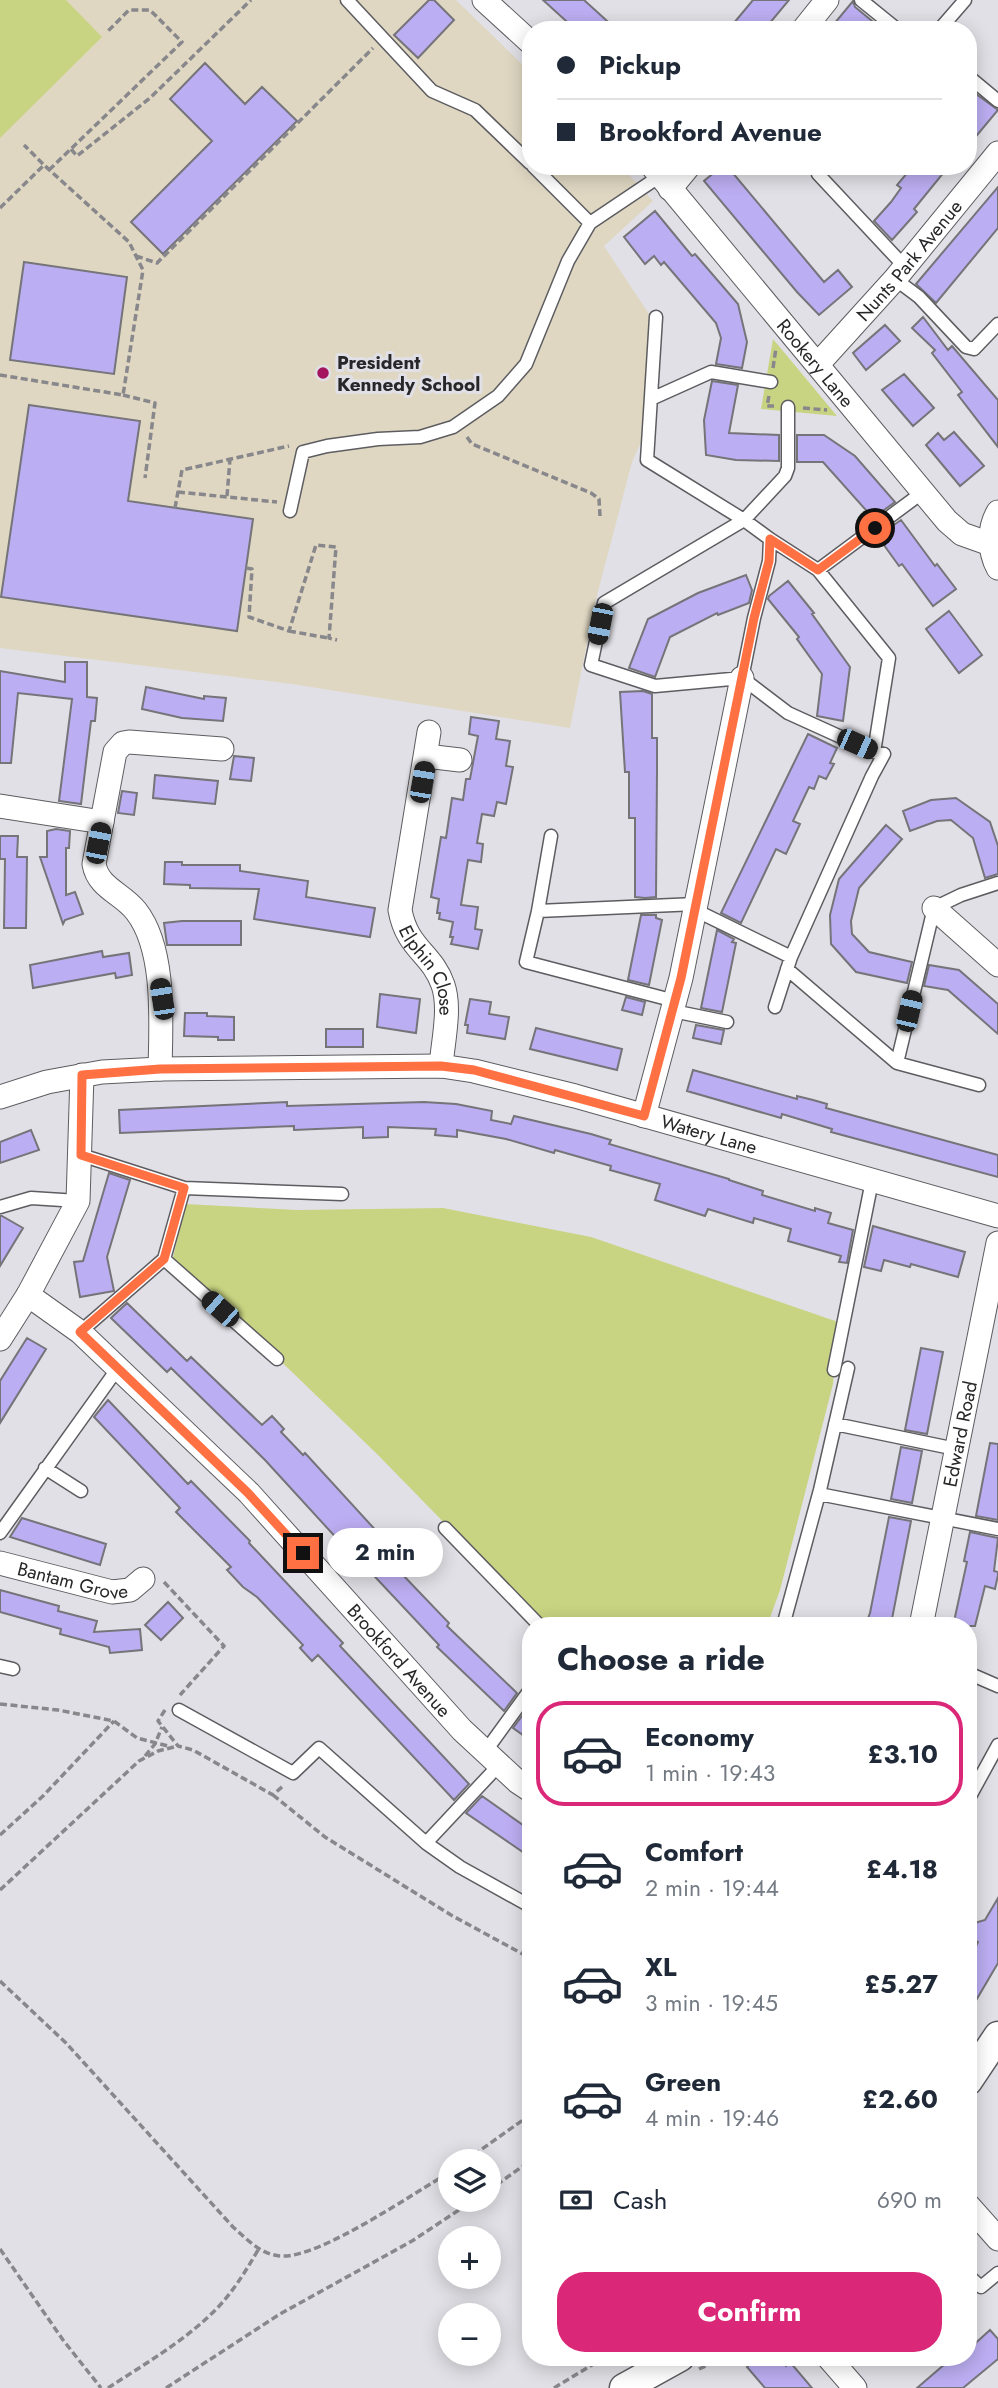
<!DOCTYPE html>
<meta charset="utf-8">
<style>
body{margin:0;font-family:Jost,sans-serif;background:#f6f6f7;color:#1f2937;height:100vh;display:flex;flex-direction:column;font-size:26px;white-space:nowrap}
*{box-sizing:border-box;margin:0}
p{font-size:23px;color:#747a83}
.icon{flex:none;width:38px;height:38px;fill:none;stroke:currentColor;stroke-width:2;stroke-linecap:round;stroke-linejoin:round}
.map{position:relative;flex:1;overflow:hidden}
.drawer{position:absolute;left:522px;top:1617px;width:455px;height:749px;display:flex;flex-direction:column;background:#fff;border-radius:28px;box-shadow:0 4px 18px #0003}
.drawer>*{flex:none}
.top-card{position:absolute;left:522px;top:21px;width:455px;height:154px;border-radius:28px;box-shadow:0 4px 18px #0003;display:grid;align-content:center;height:154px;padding:0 35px;background:#fff}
.controls{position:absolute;left:438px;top:2149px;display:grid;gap:14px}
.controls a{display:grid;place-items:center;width:63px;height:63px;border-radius:50%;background:#fff;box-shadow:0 4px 18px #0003;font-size:35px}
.end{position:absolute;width:32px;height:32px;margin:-16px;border:9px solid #ff7043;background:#111;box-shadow:0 0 0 4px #111}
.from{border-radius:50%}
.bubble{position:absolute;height:49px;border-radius:24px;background:#fff;box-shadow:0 4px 18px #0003;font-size:23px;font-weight:700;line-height:49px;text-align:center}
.car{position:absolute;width:21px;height:42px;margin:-21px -10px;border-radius:9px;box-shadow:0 0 5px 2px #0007;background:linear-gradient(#222 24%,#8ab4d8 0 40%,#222 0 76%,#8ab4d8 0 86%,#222 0)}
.top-card b{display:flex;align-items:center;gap:24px;height:66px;font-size:26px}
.top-card b+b{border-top:2px solid #e0e1e3}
.top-card i{width:18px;height:18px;background:#1f2937}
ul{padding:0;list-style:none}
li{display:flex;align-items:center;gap:21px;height:105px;margin:0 14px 10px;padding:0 21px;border:4px solid transparent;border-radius:28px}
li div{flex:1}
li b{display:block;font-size:26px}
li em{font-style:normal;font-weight:700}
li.selected{border-color:#db2777}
li>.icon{width:63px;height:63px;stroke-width:1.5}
h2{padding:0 35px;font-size:32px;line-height:84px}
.pay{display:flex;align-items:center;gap:18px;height:77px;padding:0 35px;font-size:26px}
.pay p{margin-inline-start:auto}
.button{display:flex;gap:14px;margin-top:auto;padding:14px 35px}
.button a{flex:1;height:80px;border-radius:28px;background:#db2777;color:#fff;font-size:28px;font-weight:700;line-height:80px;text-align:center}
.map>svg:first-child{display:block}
</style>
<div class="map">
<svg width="998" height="2388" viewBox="0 0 998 2388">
<rect width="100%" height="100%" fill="#e1e0e6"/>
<path fill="#dfd7c2" d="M0 0H456L530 72V166H621L653 201 604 246 649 314 645 433 632 462 595 603 570 728 292 684 0 648Z"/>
<path fill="#c8d481" d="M0 0H66L102 37 0 138Z
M773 339 837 416 761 409Z
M185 1204 297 1210 443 1208 591 1237 838 1322 833 1384 780 1590 767 1626H545L377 1454 264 1345 171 1267Z"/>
<path fill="#bcaef2" stroke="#757479" stroke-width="2" d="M429 0H434L454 20 418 58 394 35Z
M543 0H584L617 30H576Z
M753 0H789L764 30H728Z
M853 1 855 7 872 21 865 30H829Z
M205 63 245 104 262 87 297 121 163 254 131 222 212 141 170 99Z
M976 94 998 110 968 146V104Z
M722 166H727L824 282 838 270 852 287 819 315 797 292 704 181Z
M913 166H949L914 209 917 212 892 240 874 221 891 202 901 188 897 185Z
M998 187V228L936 303 916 284Z
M655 211 692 256 695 254 738 304 747 342 742 368 716 364 721 338 716 323 664 262 661 265 654 256 645 264 624 237Z
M24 262 127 277 114 374 10 360Z
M923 317 948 350 952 346 998 400V447L958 395 962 392 932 353 935 350 912 328Z
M885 325 900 341 866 370 853 353Z
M904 374 934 408 913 426 882 390Z
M712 381 738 385 729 433 779 435V461L736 460 706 455 704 420Z
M29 405 140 421 128 501 253 519 237 631 1 597Z
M954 432 984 466 960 486 926 445 938 433 944 440Z
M797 435H824L855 456 895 502 873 518 823 462H797Z
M901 520 935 566 937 564 956 589 933 606 902 564 899 566 881 541 888 535 885 531Z
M746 575 752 590 749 603 718 615 717 613 670 637 655 677 629 668 648 619 698 593Z
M788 581 814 613 812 614 850 667 843 721 817 716 822 674 797 639 799 637 768 599 769 596Z
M949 611 982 655 959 673 926 629Z
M65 662H87V697L97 698 95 721H91L81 804 59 801 72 699 18 693 11 763H0V671L65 682Z
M146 687 204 699V696L226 698 223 721 182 718 142 709Z
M643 691 652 694V738H657V772L656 897 645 898 635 897V818H629V772H625L620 692Z
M471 717 499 721 496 739 510 741 506 766 513 767 506 804 497 802 494 816 482 814 477 843 483 844 481 862 468 860 461 905 478 907 475 929 482 930 478 949 451 944 453 937H450L453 922 439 919 440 913H437L439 899 431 897 441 837 446 838 452 798 463 800 466 779H470L478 736 469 734Z
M808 734 837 748 830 763 834 764 826 779 819 776 814 789 809 787 793 821 800 824 786 854 776 849 741 923 721 913Z
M234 756 254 758 251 781 230 779Z
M155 775 218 781 215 804 153 798Z
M122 791 137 793 134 815 118 813Z
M956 798 990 822 998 846V874L985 878 973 838 951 820 937 821 910 831 903 811 931 800Z
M886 825 902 839 859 888 851 921 852 934 869 952 912 962 907 983 856 972 831 944 830 915 839 879Z
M56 829 70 831 69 848H66V895L75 892 83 914 65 920 63 924 40 857H47V831Z
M0 836H18L17 857H27L26 928H4L5 859H0Z
M165 862H182V865H240V871L308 881 306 897 375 908 370 937 254 919 259 889 190 888V885L164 884Z
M641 915H656V918L662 920 649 985 628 980Z
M182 921H241V945H167L164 923Z
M717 930 734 939 732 942 736 943 722 1012 701 1008Z
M102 951 103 957 129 953 132 975 116 978 115 973 33 988 30 965Z
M929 965 959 970 998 1004V1034L948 990 924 986Z
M380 994 420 999 416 1033 377 1027Z
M626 997 645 1002 642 1015 622 1010Z
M470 999 491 1002 489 1014 509 1017 505 1039 467 1033 468 1025H465Z
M185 1013H207V1016L234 1017V1040H218V1037L184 1036Z
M696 1025 724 1030 721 1044 693 1038Z
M536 1028 622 1049 617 1070 530 1049Z
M326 1029H363V1047H326Z
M693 1070 797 1099V1096L813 1100 827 1104 826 1108 998 1155V1177L831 1132 832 1129 782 1114 781 1118 687 1091Z
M287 1102V1106L424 1102 456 1104 492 1111 491 1120 511 1124 514 1116 591 1134 611 1140 609 1144 729 1179V1180L763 1191 762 1195 815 1211V1208L831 1213 828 1223 853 1230 847 1263 839 1262 841 1256 788 1241 791 1229 754 1218 753 1223 708 1209 705 1216 655 1200 660 1184 610 1170 611 1166 555 1150 554 1153 506 1139 457 1130V1137L435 1135 436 1129 388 1127V1137L363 1138V1127L294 1130V1126L120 1133 119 1110Z
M31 1130 39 1150 0 1163V1142Z
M109 1173 130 1180 107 1257 114 1291 80 1297 74 1262 83 1261Z
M2 1216 23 1228 0 1266V1216Z
M873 1226 965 1252 958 1277 911 1264 910 1267 884 1260 881 1271 864 1267Z
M127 1303 187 1361 191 1357 262 1425 272 1416 284 1429 281 1432 303 1455 305 1453 380 1535 373 1541 379 1550 449 1623 447 1626 517 1693 504 1711 437 1647 439 1645 363 1564 362 1566 265 1460 171 1368 167 1372 111 1318Z
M27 1338 46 1349 0 1423V1381Z
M921 1348 943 1352 927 1434 905 1430Z
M108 1400 188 1484 191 1481 250 1541 249 1543 343 1643 340 1646 469 1784 454 1800 318 1655 312 1661 300 1648 303 1645 257 1597 243 1587 227 1570 231 1567 176 1512 180 1508 94 1417Z
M990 1443 998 1444V1520L976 1516Z
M901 1447 922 1451 912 1503 891 1499Z
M889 1517 911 1521 892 1619 889 1626H865L870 1613Z
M22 1518 106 1544 100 1565 10 1537Z
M970 1532 998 1538 994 1571 998 1572V1575L995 1589 985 1586 975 1626H953L967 1562 964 1561Z
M0 1590 59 1606 58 1611 97 1621 94 1632 140 1629 142 1650 110 1653 109 1647 60 1634 61 1629 0 1612Z
M168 1602 183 1618 161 1640 145 1625Z
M530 1705V1740L513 1728Z
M482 1796 530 1830V1857L466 1813Z
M998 1898V1963L968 2014V1962L978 1942 974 1940 968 1925 985 1920Z
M990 2330 998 2339V2359L963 2388H917L953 2357H968V2350Z
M744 2357H779L786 2366 790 2362 812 2388H765L747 2367 750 2364Z"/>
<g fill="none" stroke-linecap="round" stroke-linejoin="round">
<g stroke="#5d5d61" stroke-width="15">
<path id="service" d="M347 0 432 91 475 110 530 163
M861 0 898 30
M939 30 965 0
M968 76 998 101
M533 166 590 223
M818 174 905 267
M895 279 919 297 966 347 974 349 998 324
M656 317 647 460 744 520 770 539 769 561 754 618 742 678
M651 399 711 372 771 382
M788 407V468L785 476 744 520 604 603 591 665 655 686 742 678 788 713 874 752 889 658 818 570
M290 511 303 452 327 446 378 439 420 437 453 427 498 396 526 364 568 261 590 223 660 176
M770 539 818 570 923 492
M695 910 791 957 775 1007
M538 911 551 836
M791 957 872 776 884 754 874 752
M787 969 897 1063 934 908 961 895 998 883
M675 1001 526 962 538 911 696 904
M673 1011 727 1022
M897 1063 979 1085
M81 1155 184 1188 342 1194
M0 1207 31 1198 78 1201
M164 1259 277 1359
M80 1332 164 1259 184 1188
M834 1370 872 1181
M835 1424 956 1449
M45 1468 81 1491
M819 1494 998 1529
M445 1528 540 1626
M0 1533 118 1368
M783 1626 820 1490 848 1368
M0 1666 13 1669
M968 1673 998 1686
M179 1710 293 1773 319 1748 426 1843
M485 1752 530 1690
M499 1765 426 1843 460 1867 530 1906
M968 1800 998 1745
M971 2278 981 2287 998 2273"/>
</g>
<g stroke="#5d5d61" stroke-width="25">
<g id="minor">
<path d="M484 0 530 42"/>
<path d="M803 30 827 0"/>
<path id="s1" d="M652 166 947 521 962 534 990 544"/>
<path d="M670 189 689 166"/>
<path id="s2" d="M818 364 895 279 998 153"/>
<path d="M998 512C988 529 989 551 998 568"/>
<path id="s3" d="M429 732 400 910C407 949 432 953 443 985 451 1008 443 1041 441 1066"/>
<path d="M426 756 460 760"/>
<path d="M0 806 102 822"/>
<path d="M934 908 998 965"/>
<path d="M160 1069C161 1023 166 949 136 911 122 893 98 888 94 864L115 752 123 743 129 742 222 749"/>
<path id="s4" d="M0 1097 47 1082 102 1072 160 1069 441 1066 474 1071 575 1096 998 1216"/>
<path d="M644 1116 681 978 742 678"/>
<path id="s5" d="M28 1295 80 1332 249 1493 462 1730 518 1782 530 1790"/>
<path d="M0 1339 28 1295 78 1201 82 1075"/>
<path id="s6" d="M0 1563 112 1592 130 1590 143 1579"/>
<path id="s7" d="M921 1626 998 1243"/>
<path d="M968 2205 998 2239"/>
<path d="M828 2357 855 2388"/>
</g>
</g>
<g stroke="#5d5d61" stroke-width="31">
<path id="tertiary" d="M968 2081 998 2036
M624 2388 680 2357"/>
</g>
<path stroke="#88878b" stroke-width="3.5" stroke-dasharray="7 3.5" stroke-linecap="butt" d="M71 149 77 156 150 98 251 0
M49 170 182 42 150 10H129L108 31
M0 208 44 165 24 145
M136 256 157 263 373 48
M773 368 776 348
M0 375 123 395 143 270 129 242 44 165
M123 395 155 403 145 478
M769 396 767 406H774
M803 408 827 410
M467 437 472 444 591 493 599 499 600 516
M178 492 277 502
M227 496 230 459
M175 508 182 470 289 446
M246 568 252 569 249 617 289 631 316 545 336 547 329 638 337 640
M289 631 328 638
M164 1582 224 1646 180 1695
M0 1704 58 1710 114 1721 137 1738 168 1746
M165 1710 158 1721 178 1746 193 1750 273 1795 283 1786
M145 1756 155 1744 162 1727
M273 1795 325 1837 451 1915 530 1958
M0 1835 43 1796 114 1721
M0 1890 139 1761 158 1751 178 1746
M0 1981 66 2043 233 2227C248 2240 262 2256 283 2256 321 2257 414 2193 450 2172
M465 2161 530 2115
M488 2191 530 2161
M0 2249 63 2340 101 2388
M699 2369 726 2357
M108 2388C146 2363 190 2338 221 2304 236 2287 247 2269 258 2250
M166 2388 280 2314 412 2241 474 2200
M554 2388 605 2357"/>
<use href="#service" stroke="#fff" stroke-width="12"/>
<use href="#minor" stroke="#fff" stroke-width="23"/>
<use href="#tertiary" stroke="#fff" stroke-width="28"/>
</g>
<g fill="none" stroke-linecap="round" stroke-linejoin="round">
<path stroke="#ff7043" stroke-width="9" d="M303 1553 248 1493 80 1332 164 1259 184 1188 81 1155 82 1075 160 1069 441 1066 474 1070 644 1116 681 978 754 618 769 561 770 539 818 570 875 528"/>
</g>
<circle fill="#a3155c" stroke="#e1e0e6" stroke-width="2.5" cx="323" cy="373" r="7"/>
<g text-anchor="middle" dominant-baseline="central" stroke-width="6" stroke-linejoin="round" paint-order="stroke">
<g font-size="19" fill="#272628" stroke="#e1e0e6">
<text stroke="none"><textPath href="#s2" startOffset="138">Nunts Park Avenue</textPath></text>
<text stroke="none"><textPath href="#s1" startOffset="256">Rookery Lane</textPath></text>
<text stroke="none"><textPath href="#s3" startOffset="248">Elphin Close</textPath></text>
<text stroke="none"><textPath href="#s4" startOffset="721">Watery Lane</textPath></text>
<text stroke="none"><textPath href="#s7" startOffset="196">Edward Road</textPath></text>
<text stroke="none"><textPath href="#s6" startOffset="75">Bantam Grove</textPath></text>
<text stroke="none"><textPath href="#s5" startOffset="522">Brookford Avenue</textPath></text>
</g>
<g font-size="19" font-weight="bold" fill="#272628" stroke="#e1e0e6" text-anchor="start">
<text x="337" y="362">President<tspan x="337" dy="22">Kennedy School</tspan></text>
</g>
</g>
</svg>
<div class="controls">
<a><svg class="icon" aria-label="layers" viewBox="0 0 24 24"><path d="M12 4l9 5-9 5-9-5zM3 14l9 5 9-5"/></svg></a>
<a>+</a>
<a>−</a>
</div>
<i class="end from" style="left:875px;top:528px"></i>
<i class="end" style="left:303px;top:1553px"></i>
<div class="bubble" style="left:327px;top:1528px;width:116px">2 min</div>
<i class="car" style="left:600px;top:624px;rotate:191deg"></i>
<i class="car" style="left:857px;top:744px;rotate:114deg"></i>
<i class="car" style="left:422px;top:782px;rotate:10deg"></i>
<i class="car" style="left:98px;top:843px;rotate:11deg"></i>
<i class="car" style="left:162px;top:999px;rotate:351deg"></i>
<i class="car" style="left:909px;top:1011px;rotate:13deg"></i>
<i class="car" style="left:220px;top:1309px;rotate:311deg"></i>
<div class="top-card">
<b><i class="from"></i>Pickup</b>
<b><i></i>Brookford Avenue</b>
</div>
<section class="drawer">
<h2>Choose a ride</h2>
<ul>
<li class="selected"><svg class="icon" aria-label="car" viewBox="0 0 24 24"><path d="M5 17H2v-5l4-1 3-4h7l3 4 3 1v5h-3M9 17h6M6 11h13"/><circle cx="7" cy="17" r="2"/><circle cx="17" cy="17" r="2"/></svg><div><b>Economy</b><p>1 min · 19:43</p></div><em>£3.10</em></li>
<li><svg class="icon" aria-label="car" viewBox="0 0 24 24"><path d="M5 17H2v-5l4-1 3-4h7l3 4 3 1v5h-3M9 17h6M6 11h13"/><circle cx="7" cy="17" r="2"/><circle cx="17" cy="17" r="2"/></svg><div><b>Comfort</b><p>2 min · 19:44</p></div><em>£4.18</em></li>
<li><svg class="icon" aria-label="car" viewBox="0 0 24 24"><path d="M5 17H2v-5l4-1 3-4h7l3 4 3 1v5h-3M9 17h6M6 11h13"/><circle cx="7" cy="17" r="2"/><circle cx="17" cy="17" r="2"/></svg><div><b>XL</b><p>3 min · 19:45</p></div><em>£5.27</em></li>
<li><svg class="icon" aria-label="car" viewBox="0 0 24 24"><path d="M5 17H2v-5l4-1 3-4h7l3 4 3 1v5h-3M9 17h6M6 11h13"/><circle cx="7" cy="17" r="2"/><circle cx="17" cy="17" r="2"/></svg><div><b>Green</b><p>4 min · 19:46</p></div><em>£2.60</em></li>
</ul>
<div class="pay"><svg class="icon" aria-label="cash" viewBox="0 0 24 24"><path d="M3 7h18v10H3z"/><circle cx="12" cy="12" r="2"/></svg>Cash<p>690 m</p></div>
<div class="button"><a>Confirm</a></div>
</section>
</div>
